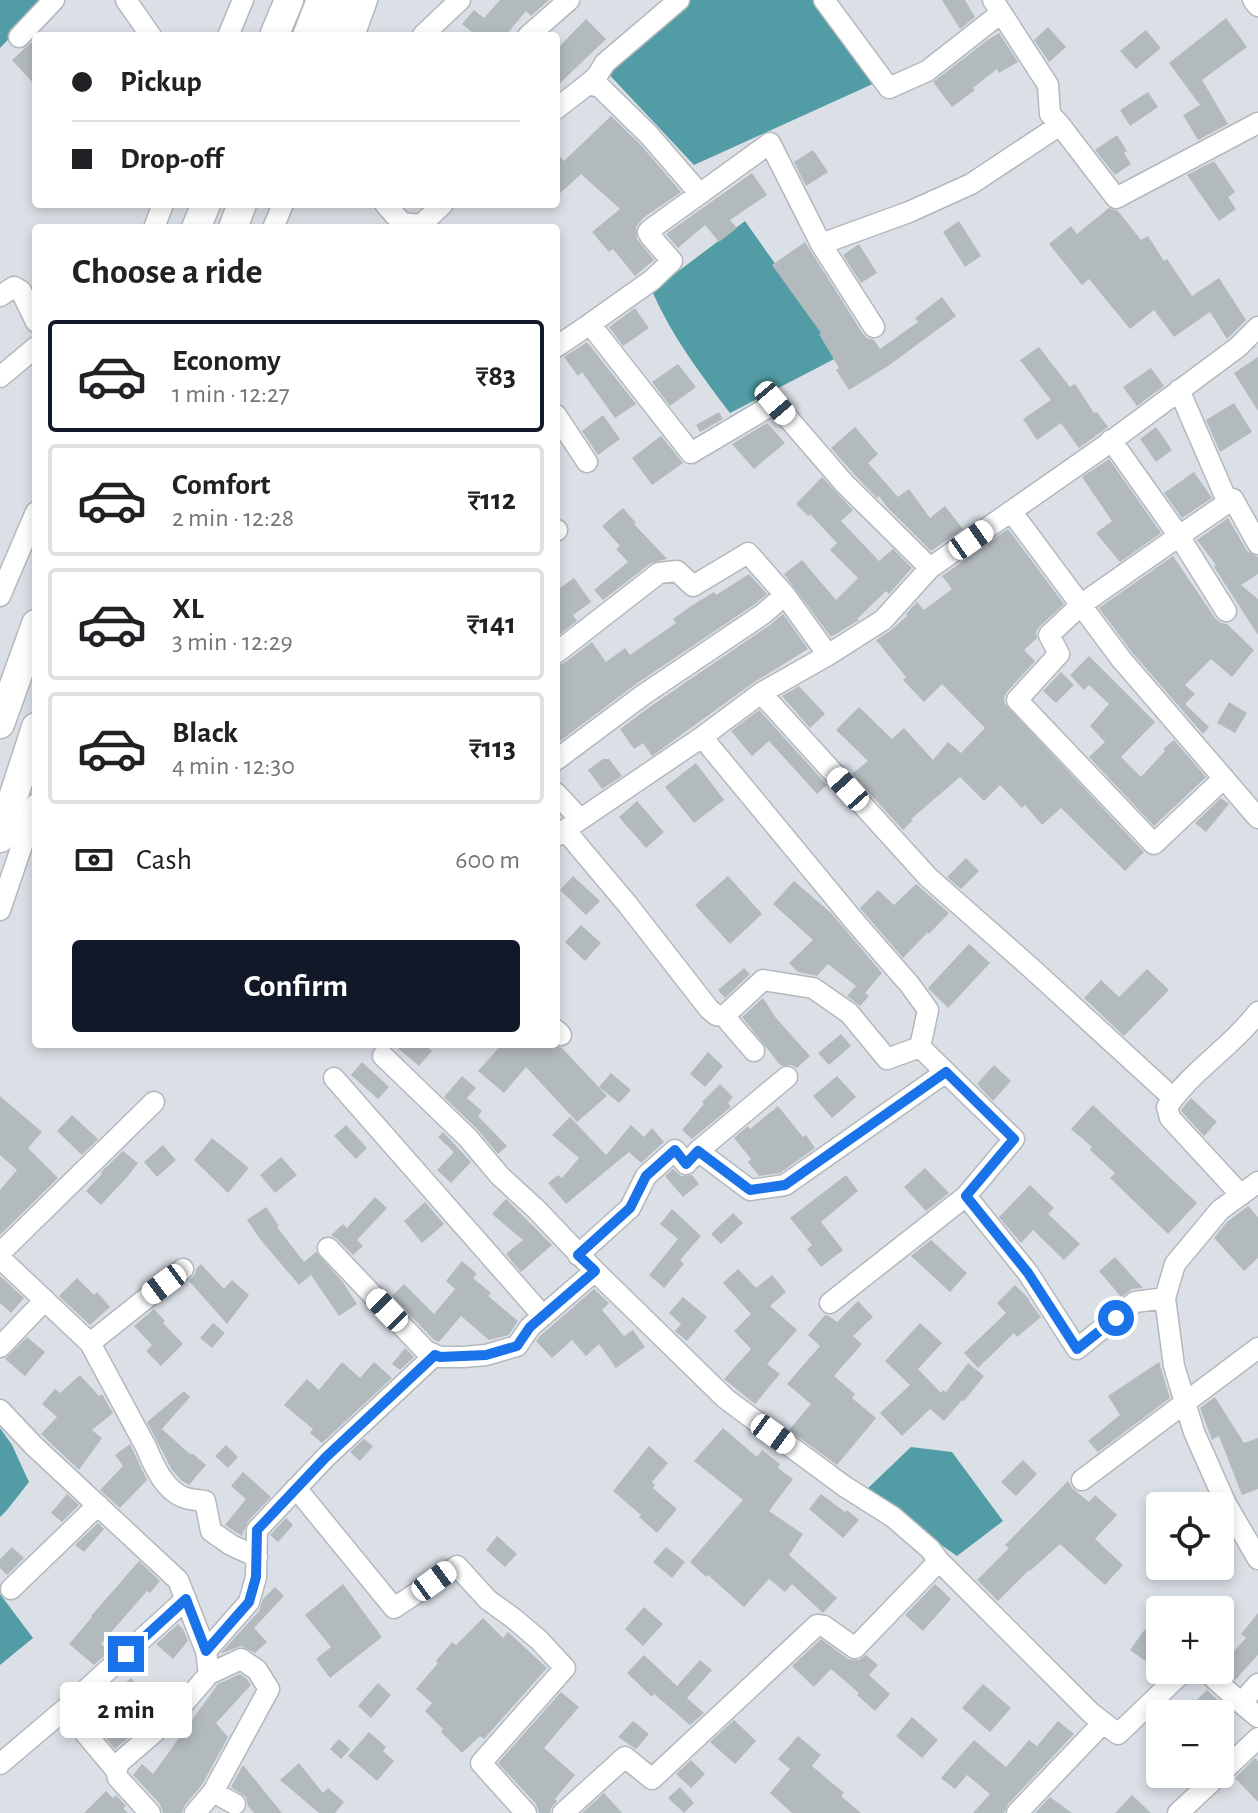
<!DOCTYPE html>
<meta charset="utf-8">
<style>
body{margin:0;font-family:"Alegreya Sans",sans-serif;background:#f6f6f6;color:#202124;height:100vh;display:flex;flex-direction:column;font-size:30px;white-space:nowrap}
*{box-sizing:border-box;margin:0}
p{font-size:26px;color:#757577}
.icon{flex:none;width:44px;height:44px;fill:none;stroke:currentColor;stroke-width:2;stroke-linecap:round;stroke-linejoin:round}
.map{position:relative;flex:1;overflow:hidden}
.drawer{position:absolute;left:32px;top:224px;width:528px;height:824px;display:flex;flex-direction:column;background:#fff;border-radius:8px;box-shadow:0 4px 12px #0003}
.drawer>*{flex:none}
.banner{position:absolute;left:32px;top:32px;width:528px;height:176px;border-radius:8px;box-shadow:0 4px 12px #0003;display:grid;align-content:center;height:176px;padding:0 40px;background:#fff}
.buttons{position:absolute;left:1146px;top:1492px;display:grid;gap:16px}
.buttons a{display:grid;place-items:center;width:88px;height:88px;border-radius:8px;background:#fff;box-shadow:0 4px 12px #0003;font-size:40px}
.end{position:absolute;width:36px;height:36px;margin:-18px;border:10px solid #1a73e8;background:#fff;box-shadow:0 0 0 4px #fff}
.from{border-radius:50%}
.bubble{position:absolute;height:56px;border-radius:8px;background:#fff;box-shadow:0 4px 12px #0003;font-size:26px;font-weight:700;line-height:56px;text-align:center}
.car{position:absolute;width:24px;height:48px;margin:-24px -12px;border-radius:10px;box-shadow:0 0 6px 2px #0007;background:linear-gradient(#fff 24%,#345 0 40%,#fff 0 76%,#345 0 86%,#fff 0)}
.banner b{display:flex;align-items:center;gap:28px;height:76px;font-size:30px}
.banner b+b{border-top:2px solid #e0e0e0}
.banner i{width:20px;height:20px;background:#202124}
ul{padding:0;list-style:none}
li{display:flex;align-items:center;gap:24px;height:112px;margin:0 16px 12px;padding:0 24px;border:4px solid #e0e0e0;border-radius:8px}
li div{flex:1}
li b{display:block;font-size:30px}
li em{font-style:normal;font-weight:700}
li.selected{border-color:#111827}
li>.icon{width:72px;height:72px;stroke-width:1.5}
h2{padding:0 40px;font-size:36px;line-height:96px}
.pay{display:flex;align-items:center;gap:20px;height:88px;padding:0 40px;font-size:30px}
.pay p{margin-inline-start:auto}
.primary-button{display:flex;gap:16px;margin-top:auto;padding:16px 40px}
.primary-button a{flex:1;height:92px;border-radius:8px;background:#111827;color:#fff;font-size:32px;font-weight:700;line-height:92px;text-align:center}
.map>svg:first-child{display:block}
</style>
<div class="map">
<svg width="1258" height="1813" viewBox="0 0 1258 1813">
<rect width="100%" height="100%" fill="#dbe0e6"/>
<path fill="#529da5" d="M0 0H46L0 48Z
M683 0H818L877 82 694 165 603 68Z
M745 221 840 356 730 413C701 375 671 335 652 291Z
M0 1428 12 1445 29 1482 7 1510 0 1517Z
M911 1447 952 1452 1003 1521 957 1556 865 1491Z
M0 1594 33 1638 0 1665Z"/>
<path fill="#b3babe" d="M500 0H549L531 16 526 11 505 36H477L462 24 474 10 484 18Z
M942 0H965L975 17 960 29Z
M1226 18 1247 47 1202 80 1228 124 1198 140 1183 115 1200 105 1169 63Z
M586 19 606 39 556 87V50Z
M1048 27 1066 47 1049 62 1034 40Z
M1146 30 1161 48 1136 69 1120 51Z
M999 33 1018 62 999 73 997 69 973 88 975 90 952 107 933 82 989 39Z
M36 38V86L12 60Z
M1148 92 1158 107 1130 126 1120 110Z
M611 116 640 144 681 192 643 218 636 227 637 239 654 260 635 276 613 249 609 252 592 232 620 209 581 174 556 197V152L564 161Z
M1117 135 1127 151 1124 153 1131 164 1115 175 1095 150Z
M813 150 828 172 806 186 794 162Z
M1214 161 1235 192 1228 197 1236 209 1219 221 1187 175Z
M752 173 767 195 730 220 737 228 719 242 705 225 678 248 666 234Z
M1109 208 1118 211 1141 240 1148 236 1164 261 1167 259 1192 296 1219 278 1246 320 1227 339 1210 312 1174 337 1154 310 1130 329 1089 279 1082 285 1049 244 1071 226 1077 234Z
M959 221 981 256 965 267 943 232Z
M805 242 863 334 867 338 874 340 880 349 918 322 915 318 942 297 956 316 888 366 849 390 836 370 839 368 819 334 821 333 772 265Z
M859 244 877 273 861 283 843 255Z
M635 308 649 328 623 346 609 327Z
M587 342 636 404 615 418 582 372 578 376 564 357Z
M1039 347 1070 387 1075 384 1094 413 1097 412 1108 427 1079 448 1061 423 1037 440 1023 419 1051 400 1020 360Z
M1258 357V411L1234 373Z
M678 364 696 387 670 406 652 382Z
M1151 368 1164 386 1137 406 1123 387Z
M1234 403 1252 432 1220 452 1206 420Z
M719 412 723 419 700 432 696 425Z
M603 415 620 439 598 455 582 431Z
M767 423 785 443 754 469 732 444Z
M855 427 878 454 868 463 898 497 909 489 930 518 945 506 963 529 931 551 887 507 879 496 877 498 854 474 831 448Z
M1156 427 1172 450 1156 462 1140 439Z
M661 436 683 463 652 485 632 458Z
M1109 459 1161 533 1120 562 1096 533 1112 521 1082 477Z
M1194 472 1212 498 1182 518 1164 493Z
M822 477 853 510 841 521 879 561 893 549 912 568 889 594 886 591 857 619 859 620 831 637 784 574 802 560 836 600 858 578 830 550 837 543 810 514 808 516 796 504Z
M623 508 636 523 634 524 667 559 651 563 603 600 594 590 628 562 616 549 620 546 602 526Z
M1228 518 1247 551 1258 557V574L1241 585 1258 599V635L1214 567 1216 565 1197 540Z
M1008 529 1064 604 1040 626 1036 632 1037 638 1024 650 1035 661 1007 692 1004 698 1005 704 1144 852 1125 871 1061 808 1042 825 1025 805 1022 808 1000 785 984 801 960 777 911 819 913 820 903 830 852 774 868 761 836 730 859 707 892 739 904 728 933 760 948 742 961 753 985 728 942 684 924 702 903 680 906 677 876 640 890 631 907 616 906 614 917 602 924 610 952 589 942 576Z
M1173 556 1215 618 1221 623 1227 624 1254 650 1232 677 1211 659 1185 685 1195 694 1185 704 1209 727 1203 734 1131 651 1099 608Z
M749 574 767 594 755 604 636 684 556 744V666L564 663 592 642 606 662 625 648 630 655 676 623 673 619 691 606 714 592 716 595Z
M574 578 591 602 573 615 577 621 556 637V591Z
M783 614 808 649 753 683 652 756 643 743 634 749 620 729 651 706 770 625Z
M1089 656 1155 722 1121 757 1141 777 1165 751 1163 749 1174 740 1206 777 1154 826 1089 757 1105 742 1090 726 1109 704 1089 685 1084 690 1070 675Z
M1061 672 1074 685 1056 703 1043 691Z
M799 686 825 714 810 728 782 696Z
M1229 702 1247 713 1235 733 1217 723Z
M759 710 827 785 817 794 769 741 752 756 731 731Z
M603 759H609L622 776 602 789 588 770Z
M696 763 724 800 694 823 665 787Z
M1221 798 1229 804 1206 832 1195 823Z
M637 801 664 832 646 848 619 817Z
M966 858 979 871 961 889 947 877Z
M573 876 600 901 586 915 560 890Z
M728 876 762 914 730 944 695 905Z
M794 881 831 913 882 973 865 993 869 996 860 1006 847 996 856 986 828 964 817 976 798 972 789 963 813 940 773 904Z
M916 884 949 913 929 934 928 932 903 958 860 908 878 890 894 905Z
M581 925 601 943 585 961 565 942Z
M969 944 990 963 948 1008 928 988Z
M744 968 750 974 725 998 718 990Z
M1147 969 1169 990 1124 1036 1084 998 1101 980 1119 997Z
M763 998 776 1018 810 1056 797 1068 791 1065 781 1066 742 1017Z
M841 1034 851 1046 829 1065 818 1053Z
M393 1044H424L432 1051 419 1066Z
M502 1044H552L562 1048 607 1096 577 1122 526 1067 504 1093 478 1071Z
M708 1052 723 1066 705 1087 690 1074Z
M362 1062 389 1087 378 1099 351 1075Z
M994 1065 1011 1081 993 1101 977 1084Z
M611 1073 631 1090 619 1103 599 1087Z
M462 1076 476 1088 467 1098 482 1111 478 1116 507 1146 498 1154 477 1129 444 1097Z
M837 1076 856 1097 832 1118 813 1096Z
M720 1084 733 1097 728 1103 731 1107 692 1139 682 1130 704 1104 702 1102Z
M0 1096 42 1132 28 1148 58 1178 0 1235V1190L17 1170 0 1155Z
M1191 1098 1217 1122 1204 1136 1182 1112 1181 1110Z
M1093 1105 1197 1203 1168 1234 1110 1178 1115 1173 1090 1150 1092 1147 1071 1129Z
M778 1106 803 1137 806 1135 815 1148 780 1173 759 1176 748 1162 751 1159 734 1138 748 1126 750 1129Z
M72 1115 98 1139 82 1155 57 1131Z
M570 1117 606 1155 631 1125 644 1137 652 1128 664 1142 641 1163 629 1152 566 1204 548 1183 558 1175 562 1178 579 1158 552 1135Z
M346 1125 367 1148 356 1159 334 1136Z
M443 1132 471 1162 451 1183 437 1170 454 1152 438 1137Z
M212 1138 249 1168 228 1193 194 1160Z
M163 1145 176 1160 157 1177 144 1162Z
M123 1151 138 1163 128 1176 101 1205 86 1191 102 1174 101 1172Z
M281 1157 297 1175 275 1193 260 1175Z
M925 1168 949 1193 926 1211 904 1187Z
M673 1169 681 1176 692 1175 699 1184 683 1197 665 1176Z
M846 1175 858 1191 821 1222 843 1250 821 1267 807 1249 812 1245 790 1218Z
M1030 1185 1054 1208 1048 1214 1080 1244 1064 1260 1033 1230 1021 1243 999 1217Z
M375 1197 387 1208 357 1240 363 1246 353 1255 337 1239 331 1235 343 1224 347 1228Z
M506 1199 552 1245 521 1272 506 1254 523 1240 492 1214Z
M425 1202 444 1224 422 1243 404 1221Z
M1248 1206 1258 1217V1258L1244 1271 1214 1238 1227 1222Z
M266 1207 279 1226 277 1227 304 1262 316 1252 342 1281 357 1304 339 1316 311 1275 299 1285 260 1239 247 1220Z
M672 1209 701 1236 680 1260 684 1264 664 1288 649 1275 678 1239 660 1224Z
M733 1213 743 1223 721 1244 711 1234Z
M931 1240 967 1273 950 1292 911 1256Z
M1115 1257 1143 1288 1132 1289 1121 1297 1099 1271Z
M462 1261 477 1274 473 1278 491 1293 488 1296 518 1321 509 1335 489 1340 461 1316 439 1342 434 1340 392 1296 404 1284 434 1314 455 1289 446 1281Z
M201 1264 224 1289 232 1280 249 1295 227 1324 189 1281 195 1274 196 1269Z
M738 1269 756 1288 772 1275 786 1292 770 1306 797 1330 767 1364 780 1374 755 1404 724 1379 751 1349 734 1331 751 1314 723 1283Z
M0 1276 24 1298 11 1313 0 1303Z
M77 1278 94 1295 97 1292 110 1307 90 1325 59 1296Z
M1015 1285 1029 1299V1301L1041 1317 1017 1337 1014 1333 978 1368 964 1353 1006 1313 997 1303Z
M594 1289 609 1303 602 1310 624 1336 633 1330 645 1347 616 1368 599 1344 586 1356 572 1340 552 1358 536 1341 540 1336Z
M683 1297 707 1317 687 1341 675 1331 681 1324 669 1313Z
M858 1301 873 1317 853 1336 862 1344 834 1376 855 1394 852 1398 876 1418 837 1465 789 1430 811 1404 787 1384 820 1346 808 1335 825 1315 829 1316 837 1322Z
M154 1309 165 1321 163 1323 183 1344 161 1366 146 1351 152 1345 134 1326Z
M213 1323 225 1333 212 1348 200 1338Z
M920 1323 942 1343 918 1369 941 1393 943 1390 946 1392 968 1363 984 1376 964 1401 962 1400 944 1421 930 1409 902 1436 880 1413 910 1385 885 1361Z
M27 1337 45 1352 25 1376 5 1359Z
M405 1348 414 1357 400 1370 392 1364Z
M342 1362 360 1378 374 1362 392 1378 322 1443 310 1433 313 1429 284 1405 307 1379 319 1390Z
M1159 1362 1170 1398 1098 1452 1088 1441 1120 1415 1108 1396Z
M80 1375 99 1396 102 1394 113 1413 92 1430 102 1438 79 1470 41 1434 57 1417 42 1404 55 1389 60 1393Z
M184 1391 190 1397 162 1429 191 1455 192 1453 206 1465 189 1485 181 1480 172 1470 147 1422Z
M1215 1397 1244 1443 1258 1438V1489L1242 1495 1219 1436 1212 1440 1200 1408Z
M723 1428 757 1457 762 1450 780 1464 778 1468 793 1479 769 1511 803 1534 789 1555 837 1598 823 1613 792 1584 785 1592 769 1579 744 1607 708 1575 706 1577 690 1562 743 1500 694 1461Z
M364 1439 373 1446 360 1461 350 1452Z
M130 1444 147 1480 120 1508 100 1490 123 1466 115 1455Z
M226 1445 238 1457 228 1468 215 1456Z
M649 1446 668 1463 652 1482 655 1485 653 1488 677 1509 657 1533 639 1517 641 1515 613 1491Z
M1023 1460 1037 1474 1016 1496 1001 1482Z
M243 1472 271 1497 248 1521 242 1536 225 1525 246 1499 231 1486Z
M1068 1481 1072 1488 1089 1502 1095 1495 1117 1515 1095 1539 1123 1565 1105 1585 1060 1544 1030 1571 1029 1570 998 1601 977 1580 1009 1548 1005 1545Z
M67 1494 79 1505 62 1522 51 1513Z
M821 1494 845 1512 847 1510 859 1520 843 1538 809 1509Z
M286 1518 293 1525 278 1542 270 1535Z
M98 1523 104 1529 84 1552 75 1545Z
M497 1536 517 1554 505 1567 486 1550Z
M12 1547 24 1558 7 1575 0 1568V1559Z
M666 1547 685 1562 672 1578 653 1562Z
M139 1561 160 1581 150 1593 147 1591 101 1644 110 1651 94 1665 69 1644 92 1617 91 1616Z
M343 1584 382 1637 330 1678 316 1659 331 1647 305 1615Z
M935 1584 951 1599 923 1631 905 1615Z
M275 1587 284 1596 254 1628 267 1642 255 1653 241 1646 220 1654 259 1611 263 1599Z
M644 1607 663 1624 643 1646 625 1629Z
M1258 1613V1655L1235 1680 1220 1666 1246 1638 1241 1634Z
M483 1618 503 1638 508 1632 547 1668 484 1739 480 1736 462 1753 441 1732 443 1729 425 1711 432 1703 416 1689 438 1663 436 1661 452 1642 456 1645Z
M178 1624 183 1629 188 1641 173 1659 156 1644Z
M1145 1629 1160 1640V1671L1130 1650Z
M821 1639 848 1659 859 1660 866 1655 878 1665 869 1675 890 1694 875 1711 857 1695 859 1693 831 1669 814 1687 792 1666Z
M644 1655 677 1686 700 1660 712 1670 687 1698 704 1713 690 1725 654 1694 652 1697 627 1673Z
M240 1674 247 1679 251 1685 216 1723 228 1737 202 1785 185 1805 182 1813H163L160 1804 133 1775 142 1764 153 1774 218 1684Z
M131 1678 159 1711 115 1749 90 1718 107 1702 106 1700Z
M378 1683 391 1695 371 1718 358 1706Z
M983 1684 1011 1708 990 1732 962 1708Z
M1207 1690 1219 1701 1206 1714H1182Z
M561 1692 579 1707 544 1748 575 1775 555 1799 557 1801 551 1808 550 1813H539L536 1804 498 1763Z
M912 1717 938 1740 922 1758 896 1736Z
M734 1720 756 1741 735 1764 710 1742Z
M633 1721 649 1734 636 1749 618 1737Z
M1058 1721 1074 1734 1008 1804 1004 1813H973L990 1794 967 1775 955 1789 941 1778 974 1740 1006 1767 1029 1740 1037 1746Z
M369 1732 386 1747 383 1751 394 1761 377 1781 348 1756Z
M798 1736 821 1755 812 1766 844 1793 841 1796 861 1813H792L770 1793 790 1769 778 1759Z
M339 1739 350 1749 341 1759 330 1749Z
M1255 1758 1258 1761V1802L1235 1778Z
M691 1760 705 1774 691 1788 676 1774Z
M299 1763 323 1793 328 1788 344 1802 335 1813H319L280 1780Z
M243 1765 282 1813H254L248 1806 246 1797 231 1787Z
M680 1787 694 1803 684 1813 668 1798Z
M106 1791 113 1798 116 1795 126 1806 123 1808 128 1813H84Z
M604 1793 622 1813H582Z
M1132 1795 1151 1813H1115Z
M1050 1797 1072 1813H1035Z"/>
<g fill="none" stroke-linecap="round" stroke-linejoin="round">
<g stroke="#b3b8bd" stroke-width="23">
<path id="minor" d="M126 0 151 36
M824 0 889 88 927 71 1001 13
M993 0 1048 85 1050 114 1060 125 1116 198 1258 123
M1253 0 1258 6
M423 35 460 0
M228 36 243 0
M354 36 367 0
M528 36 569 0
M19 37 54 0
M588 84 597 76 605 63 679 0
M556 109 588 84 600 87 649 135 700 194
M385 204 402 223 421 225 443 204
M154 228 163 204
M273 228 283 204
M821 244 874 327
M0 296 14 287 21 291 36 322
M590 324 652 280 672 261 651 237 648 232 651 229 770 143 821 244 909 212 971 184 1060 125
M556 347 590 324 691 453 775 403 844 483 930 568
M0 377 36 347
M1179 390 1228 503
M556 415 587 462
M1111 440 1179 536 1233 499 1258 544
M1011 511 1121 659 1258 818
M556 531 557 530
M0 596 36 512
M556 653 659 573 677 571 693 586 748 553 785 595 828 655
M761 693 928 877 1030 967 1173 1098
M702 737 855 922 910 985 928 1010 920 1047
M556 760 643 695 763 614 785 595
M1224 778 1154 844 1017 700 1059 654 1049 635 1082 604 1179 536 1226 611
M556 793 580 819
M565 830 628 905 709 1009 716 1015 724 1016 763 980 813 988 849 1013 887 1059 920 1047 1014 1139 966 1196 830 1303
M556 836 702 737 761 693 828 655 883 620 930 568 1106 445 1238 347 1258 327
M0 910 36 804
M724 1016 754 1051
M556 1030 561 1035
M383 1056 468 1138 500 1176 536 1209 595 1271
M334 1078 543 1316
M698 1151 750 1190 785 1185 946 1072
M1258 1182 1220 1210 1175 1264 1165 1298 1174 1366 1194 1432 1226 1504 1258 1559
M1241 1195 1170 1118 1167 1107C1192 1070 1232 1047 1258 1012
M966 1196 1028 1273 1077 1349 1135 1302 1165 1298
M328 1248 426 1351 440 1357H463L486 1355 517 1346 530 1327 595 1271 726 1399 844 1486 893 1517 930 1549 939 1561 1091 1713 1118 1734 1185 1670
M0 1253 154 1102
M578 1255 630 1208 646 1176 675 1150 686 1164 698 1151 787 1077
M0 1258 90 1343 183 1269
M90 1343 146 1447C154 1466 165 1492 186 1498 192 1500 199 1500 205 1501L211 1531 231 1545 257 1557
M0 1347 45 1300
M0 1410 34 1446 178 1580 206 1651 209 1674 172 1717 120 1762 116 1770 118 1778 150 1813
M1082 1480 1258 1348
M296 1488 394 1608 457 1566 488 1600 513 1618 539 1640 565 1668 481 1763 526 1813
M11 1589 98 1505
M206 1651 249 1602 256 1577 257 1530 326 1457 435 1355
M1205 1670 1241 1703
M209 1674 241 1659 257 1670 269 1689 213 1792
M1258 1684 1241 1703 1258 1717
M65 1709 116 1770
M0 1764 65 1709 186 1599
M1220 1774 1258 1738
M195 1813 213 1792 235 1804
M563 1813 625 1757 652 1779 817 1625 824 1626 855 1648 939 1561
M1017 1813 1102 1724
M1178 1813 1220 1774"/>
</g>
<g stroke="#b3b8bd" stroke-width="31">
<path id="highway" d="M274 36 289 0
M307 36 321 0
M329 36 345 0
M196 228 206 204
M233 228 242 204
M0 724 36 624
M0 838 36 727"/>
</g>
<use href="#minor" stroke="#fff" stroke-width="20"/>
<use href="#highway" stroke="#fff" stroke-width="28"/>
</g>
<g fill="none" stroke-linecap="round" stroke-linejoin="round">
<path stroke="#1a73e8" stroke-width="10" d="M126 1654 186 1599 206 1651 249 1602 256 1577 257 1530 326 1457 435 1355 440 1357 486 1355 517 1346 530 1327 595 1271 578 1255 630 1208 646 1176 675 1150 686 1164 698 1151 750 1190 785 1185 946 1072 1014 1139 966 1196 1028 1273 1077 1349 1116 1318"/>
</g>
</svg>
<div class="buttons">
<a><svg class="icon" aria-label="locate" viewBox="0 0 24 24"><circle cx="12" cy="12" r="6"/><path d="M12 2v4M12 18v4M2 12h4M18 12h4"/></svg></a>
<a>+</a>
<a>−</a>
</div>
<i class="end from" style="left:1116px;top:1318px"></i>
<i class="end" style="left:126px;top:1654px"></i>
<div class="bubble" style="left:60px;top:1682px;width:132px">2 min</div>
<i class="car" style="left:775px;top:403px;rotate:140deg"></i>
<i class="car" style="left:971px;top:540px;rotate:55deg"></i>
<i class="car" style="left:848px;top:789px;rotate:318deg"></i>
<i class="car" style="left:164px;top:1284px;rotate:233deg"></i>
<i class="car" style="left:387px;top:1310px;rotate:316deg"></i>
<i class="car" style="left:773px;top:1434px;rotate:126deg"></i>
<i class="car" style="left:434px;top:1581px;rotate:54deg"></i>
<div class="banner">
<b><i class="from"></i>Pickup</b>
<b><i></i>Drop-off</b>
</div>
<section class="drawer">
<h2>Choose a ride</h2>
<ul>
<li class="selected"><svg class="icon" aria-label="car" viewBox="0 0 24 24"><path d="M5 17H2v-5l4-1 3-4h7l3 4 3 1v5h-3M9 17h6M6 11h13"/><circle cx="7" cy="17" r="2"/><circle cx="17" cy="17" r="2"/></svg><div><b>Economy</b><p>1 min · 12:27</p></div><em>₹83</em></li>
<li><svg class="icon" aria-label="car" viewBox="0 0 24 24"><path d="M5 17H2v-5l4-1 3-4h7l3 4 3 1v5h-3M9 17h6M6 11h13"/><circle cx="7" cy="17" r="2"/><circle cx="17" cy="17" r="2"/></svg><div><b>Comfort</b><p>2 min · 12:28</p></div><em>₹112</em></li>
<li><svg class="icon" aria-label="car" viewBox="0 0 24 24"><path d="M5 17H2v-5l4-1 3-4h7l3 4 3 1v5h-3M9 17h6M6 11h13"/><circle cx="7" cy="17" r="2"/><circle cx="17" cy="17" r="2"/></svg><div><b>XL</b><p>3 min · 12:29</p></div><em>₹141</em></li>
<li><svg class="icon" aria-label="car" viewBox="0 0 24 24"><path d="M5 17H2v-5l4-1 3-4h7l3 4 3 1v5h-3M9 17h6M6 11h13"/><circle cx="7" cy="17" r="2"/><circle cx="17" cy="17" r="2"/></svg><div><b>Black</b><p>4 min · 12:30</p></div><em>₹113</em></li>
</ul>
<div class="pay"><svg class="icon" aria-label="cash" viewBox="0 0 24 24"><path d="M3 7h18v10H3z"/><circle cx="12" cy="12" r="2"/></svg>Cash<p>600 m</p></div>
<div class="primary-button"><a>Confirm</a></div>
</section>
</div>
